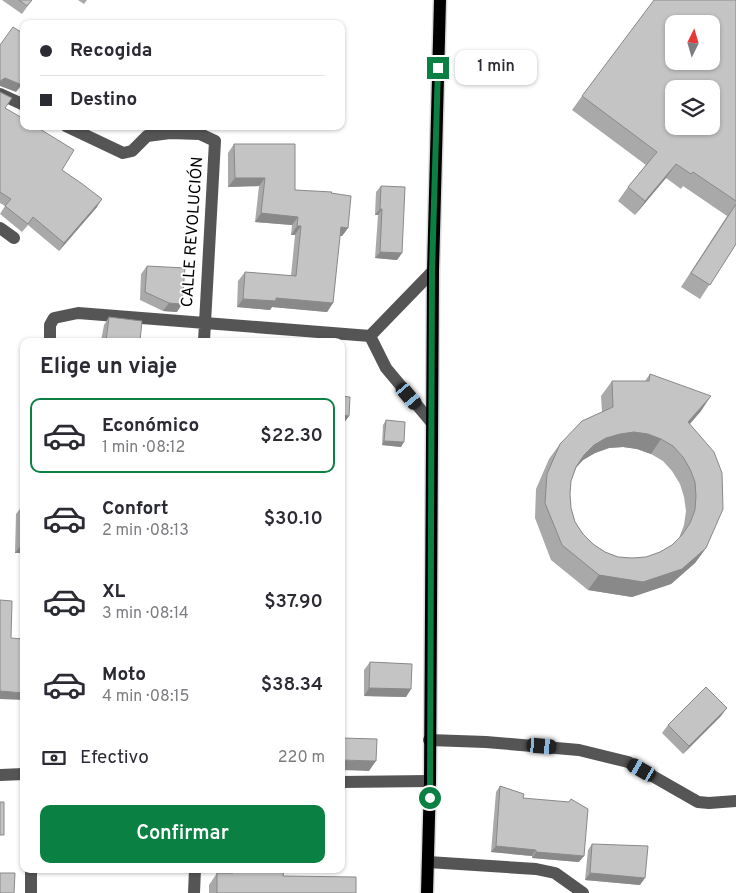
<!DOCTYPE html>
<html lang="es">
<meta charset="utf-8">
<style>
body{margin:0;font-family:Overpass,sans-serif;background:#f2f2f3;color:#2b2b33;height:100vh;display:flex;flex-direction:column;font-size:19px;white-space:nowrap}
*{box-sizing:border-box;margin:0}
p{font-size:16px;color:#7c7c81}
.icon{flex:none;width:28px;height:28px;fill:none;stroke:currentColor;stroke-width:2;stroke-linecap:round;stroke-linejoin:round}
.map{position:relative;flex:1;overflow:hidden}
.sheet{position:absolute;left:20px;top:338px;width:325px;height:535px;display:flex;flex-direction:column;background:#fff;border-radius:10px;box-shadow:0 1px 4px #0004}
.sheet>*{flex:none}
.top-card{position:absolute;left:20px;top:20px;width:325px;height:110px;border-radius:10px;box-shadow:0 1px 4px #0004;display:grid;align-content:center;height:110px;padding:0 20px;background:#fff}
.needle{width:32px;rotate:5deg}
.fabs{position:absolute;left:665px;top:15px;display:grid;gap:10px}
.fabs a{display:grid;place-items:center;width:55px;height:55px;border-radius:10px;background:#fff;box-shadow:0 1px 4px #0004;font-size:25px}
.end{position:absolute;width:22px;height:22px;margin:-11px;border:6px solid #0b8043;background:#fff;box-shadow:0 0 0 2px #fff}
.from{border-radius:50%}
.bubble{position:absolute;height:35px;border-radius:10px;background:#fff;box-shadow:0 1px 4px #0004;font-size:16px;font-weight:600;line-height:35px;text-align:center}
.car{position:absolute;width:15px;height:30px;margin:-15px -8px;border-radius:6px;box-shadow:0 0 4px 1px #0007;background:linear-gradient(#222 24%,#8ab4d8 0 40%,#222 0 76%,#8ab4d8 0 86%,#222 0)}
.top-card b{display:flex;align-items:center;gap:18px;height:48px;font-size:19px}
.top-card b+b{border-top:1px solid #e1e1e2}
.top-card i{width:12px;height:12px;background:#2b2b33}
ul{padding:0;list-style:none}
li{display:flex;align-items:center;gap:15px;height:75px;margin:0 10px 8px;padding:0 10px;border:2px solid transparent;border-radius:10px}
li div{flex:1}
li b{display:block;font-size:19px}
li em{font-style:normal;font-weight:600}
li.active{border-color:#0b8043}
li>.icon{width:45px;height:45px;stroke-width:1.5}
h2{padding:0 20px;font-size:22px;line-height:60px}
.pay{display:flex;align-items:center;gap:12px;height:55px;padding:0 20px;font-size:19px}
.pay p{margin-inline-start:auto}
.action{display:flex;gap:10px;margin-top:auto;padding:10px 20px}
.action a{flex:1;height:58px;border-radius:10px;background:#0b8043;color:#fff;font-size:20px;font-weight:600;line-height:58px;text-align:center}
.map>svg:first-child{display:block}
</style>
<div class="map">
<svg width="736" height="893" viewBox="0 0 736 893">
<rect width="100%" height="100%" fill="#fff"/>
<g fill="none" stroke-linecap="round" stroke-linejoin="round">
<g stroke="#dbdbdb" stroke-width="15">
<path id="major" d="M427 893 430 781 433 271 440 0"/>
</g>
<path stroke="#555" stroke-width="12" d="M0 94 24 105
M66 126 123 153 132 151 147 136 170 133 200 134 215 141 204 341
M0 228 14 238
M370 336 386 368 432 423
M370 336 433 271
M50 341V325L54 318 78 313 370 336
M429 740 486 742 579 750 628 762 698 802 709 803 736 801
M0 775 24 774
M341 782 430 781
M428 862 536 869 555 873 583 893
M31 893V869
M194 893 195 869"/>
<use href="#major" stroke="#000" stroke-width="12"/>
</g>
<path fill="#a9a9a9" fill-rule="evenodd" d="M2 0H32L22 14Z
M78 0H87L84 4Z
M736 0V244L700 299 681 287 727 216 683 186 681 189 666 178 635 215 618 201 628 187 646 165 572 110 582 96Z
M0 92 5 108 62 170 97 207 59 251 28 225 22 232 0 214 5 206 0 203Z
M234 144 295 190 331 193 348 228 342 236H340L333 303 327 312 272 307 270 310 237 307 238 281 245 272 291 276 295 235H291L292 225 255 222 259 186 228 187V153Z
M381 186 402 253 397 260 375 258 378 215H375L376 192Z
M147 266 177 312 163 311 140 300 141 274Z
M109 317 140 341H101L104 325Z
M650 374 701 411 690 424 706 548 695 563 671 584 632 597 588 590 551 560 535 518 536 489 549 459 560 444 602 412 601 396 612 381H645ZM623 447 637 449 651 454 663 461 672 471 680 484 684 497 686 511 684 525 679 538 672 545 660 552 646 557 632 558 618 557 605 552 593 544 583 534 575 522 571 508 570 494 571 481 576 468 583 460 595 453 609 448Z
M386 420 401 447 382 445 383 425Z
M22 506H24V553H15L16 514Z
M370 662 411 689 406 697 364 696V670Z
M721 716 683 754 662 733 668 725Z
M500 786 579 862 532 858V856L491 852 496 792Z
M592 844 640 885 585 880 588 850Z
M226 869H284L283 876 356 893H209V885L217 873H225Z"/>
<path fill="#898989" d="M5 78 24 82 16 92 0 86V81Z
M676 164 666 178 635 215 645 201Z
M235 178H265L259 186 228 187Z
M102 199 97 207 59 251 64 243Z
M380 209H382L378 215H375Z
M261 213 298 217 292 225 255 222Z
M297 226H301L295 235H291Z
M341 227 348 228 342 236H335Z
M380 252 402 253 397 260 375 258Z
M276 298 333 303 327 312 272 307 270 310 237 307 243 299Z
M169 303 182 304 177 312 163 311Z
M711 396 701 411 678 437 688 422Z
M341 415 349 416 344 423H341Z
M634 432 648 434 661 439 651 454 637 449 623 447 609 448 595 453 583 460 573 470 584 455 594 445 606 438 620 434Z
M384 441 404 442 401 447 382 445Z
M21 545H24V553H15Z
M706 548 695 563 671 584 632 597 588 590 599 575Z
M369 688 411 689 406 697 364 696Z
M0 691 24 693V700L0 699Z
M727 708 721 716 683 754 689 746Z
M341 760 376 761 369 771 341 770Z
M496 846 536 850 532 856 491 852Z
M536 852 584 856 579 862 532 858Z
M590 873 645 878 640 885 585 880Z"/>
<path fill="#c4c4c4" stroke="#898989" fill-rule="evenodd" d="M19 0H32L27 6Z
M654 0H736V201L693 172 691 174 676 164 645 201 628 187 657 152 582 96ZM674 24H711V61H674ZM674 89H711V126H674Z
M13 27 24 34V82L22 85 5 78 0 81V45Z
M0 92 12 98 5 108 24 119V126H35L74 150 62 170 81 183 102 199 64 243 33 217 28 224 5 206 11 199 0 192Z
M234 144H295V190L332 192 331 193 351 196 348 228 341 227 333 303 276 298V301L243 299 245 272 296 276 301 226H297L298 217 261 213 265 178H235Z
M381 186 405 187 402 253 380 252 382 209H380Z
M736 204V244L710 285 691 273Z
M147 266 185 268 182 304 169 303 145 292Z
M109 317 142 321 140 341H106Z
M650 374 711 396 688 422 714 452 722 473 723 509 706 548 682 569 643 582 599 575 562 545 545 503 547 474 560 444 582 421 613 407 612 381H649ZM634 432 648 434 661 439 673 446 683 457 690 469 695 482 696 496 695 510 690 523 682 535 672 545 660 552 646 557 632 558 618 557 605 552 593 544 583 534 575 522 571 508 570 494 571 481 576 467 584 455 594 445 606 438 620 434Z
M341 396 350 397 349 416 341 415Z
M386 420 405 422 404 442 384 441Z
M22 506H24V545H21Z
M0 600 12 601 11 638 23 639V664H24V693L0 691Z
M370 662 412 664 411 689 369 688Z
M706 687 727 708 689 746 668 725Z
M341 738 377 739 376 761 341 760Z
M500 786 524 794 523 798 569 802 571 799 588 809 584 856 536 852V850L496 846Z
M0 802H4V835H0Z
M592 844 648 846 645 878 590 873Z
M233 869H284L283 876 356 877V893H217V873H233Z
M0 873H15L14 893H0Z"/>
<g fill="none" stroke-linecap="round" stroke-linejoin="round">
<path stroke="#0b8043" stroke-width="6" d="M430 798 432 271 438 68"/>
</g>
<g text-anchor="middle" dominant-baseline="central" stroke-width="4" stroke-linejoin="round" paint-order="stroke">
<g font-size="16" fill="#000" stroke="#fff">
<text transform="translate(193 232) rotate(-86)">CALLE REVOLUCIÓN</text>
</g>
</g>
</svg>
<div class="fabs">
<a><svg class="needle" viewBox="-14 -14 28 28"><path d="M0-13l5 13h-10z" fill="#e53935"/><path d="M0 13l5-13h-10z" fill="#7c7c81"/></svg></a>
<a><svg class="icon" aria-label="layers" viewBox="0 0 24 24"><path d="M12 4l9 5-9 5-9-5zM3 14l9 5 9-5"/></svg></a>
</div>
<i class="end from" style="left:430px;top:798px"></i>
<i class="end" style="left:438px;top:68px"></i>
<div class="bubble" style="left:455px;top:50px;width:82px">1 min</div>
<i class="car" style="left:409px;top:396px;rotate:140deg"></i>
<i class="car" style="left:542px;top:746px;rotate:95deg"></i>
<i class="car" style="left:642px;top:770px;rotate:300deg"></i>
<div class="top-card">
<b><i class="from"></i>Recogida</b>
<b><i></i>Destino</b>
</div>
<section class="sheet">
<h2>Elige un viaje</h2>
<ul>
<li class="active"><svg class="icon" aria-label="car" viewBox="0 0 24 24"><path d="M5 17H2v-5l4-1 3-4h7l3 4 3 1v5h-3M9 17h6M6 11h13"/><circle cx="7" cy="17" r="2"/><circle cx="17" cy="17" r="2"/></svg><div><b>Económico</b><p>1 min · 08:12</p></div><em>$22.30</em></li>
<li><svg class="icon" aria-label="car" viewBox="0 0 24 24"><path d="M5 17H2v-5l4-1 3-4h7l3 4 3 1v5h-3M9 17h6M6 11h13"/><circle cx="7" cy="17" r="2"/><circle cx="17" cy="17" r="2"/></svg><div><b>Confort</b><p>2 min · 08:13</p></div><em>$30.10</em></li>
<li><svg class="icon" aria-label="car" viewBox="0 0 24 24"><path d="M5 17H2v-5l4-1 3-4h7l3 4 3 1v5h-3M9 17h6M6 11h13"/><circle cx="7" cy="17" r="2"/><circle cx="17" cy="17" r="2"/></svg><div><b>XL</b><p>3 min · 08:14</p></div><em>$37.90</em></li>
<li><svg class="icon" aria-label="car" viewBox="0 0 24 24"><path d="M5 17H2v-5l4-1 3-4h7l3 4 3 1v5h-3M9 17h6M6 11h13"/><circle cx="7" cy="17" r="2"/><circle cx="17" cy="17" r="2"/></svg><div><b>Moto</b><p>4 min · 08:15</p></div><em>$38.34</em></li>
</ul>
<div class="pay"><svg class="icon" aria-label="cash" viewBox="0 0 24 24"><path d="M3 7h18v10H3z"/><circle cx="12" cy="12" r="2"/></svg>Efectivo<p>220 m</p></div>
<div class="action"><a>Confirmar</a></div>
</section>
</div>
